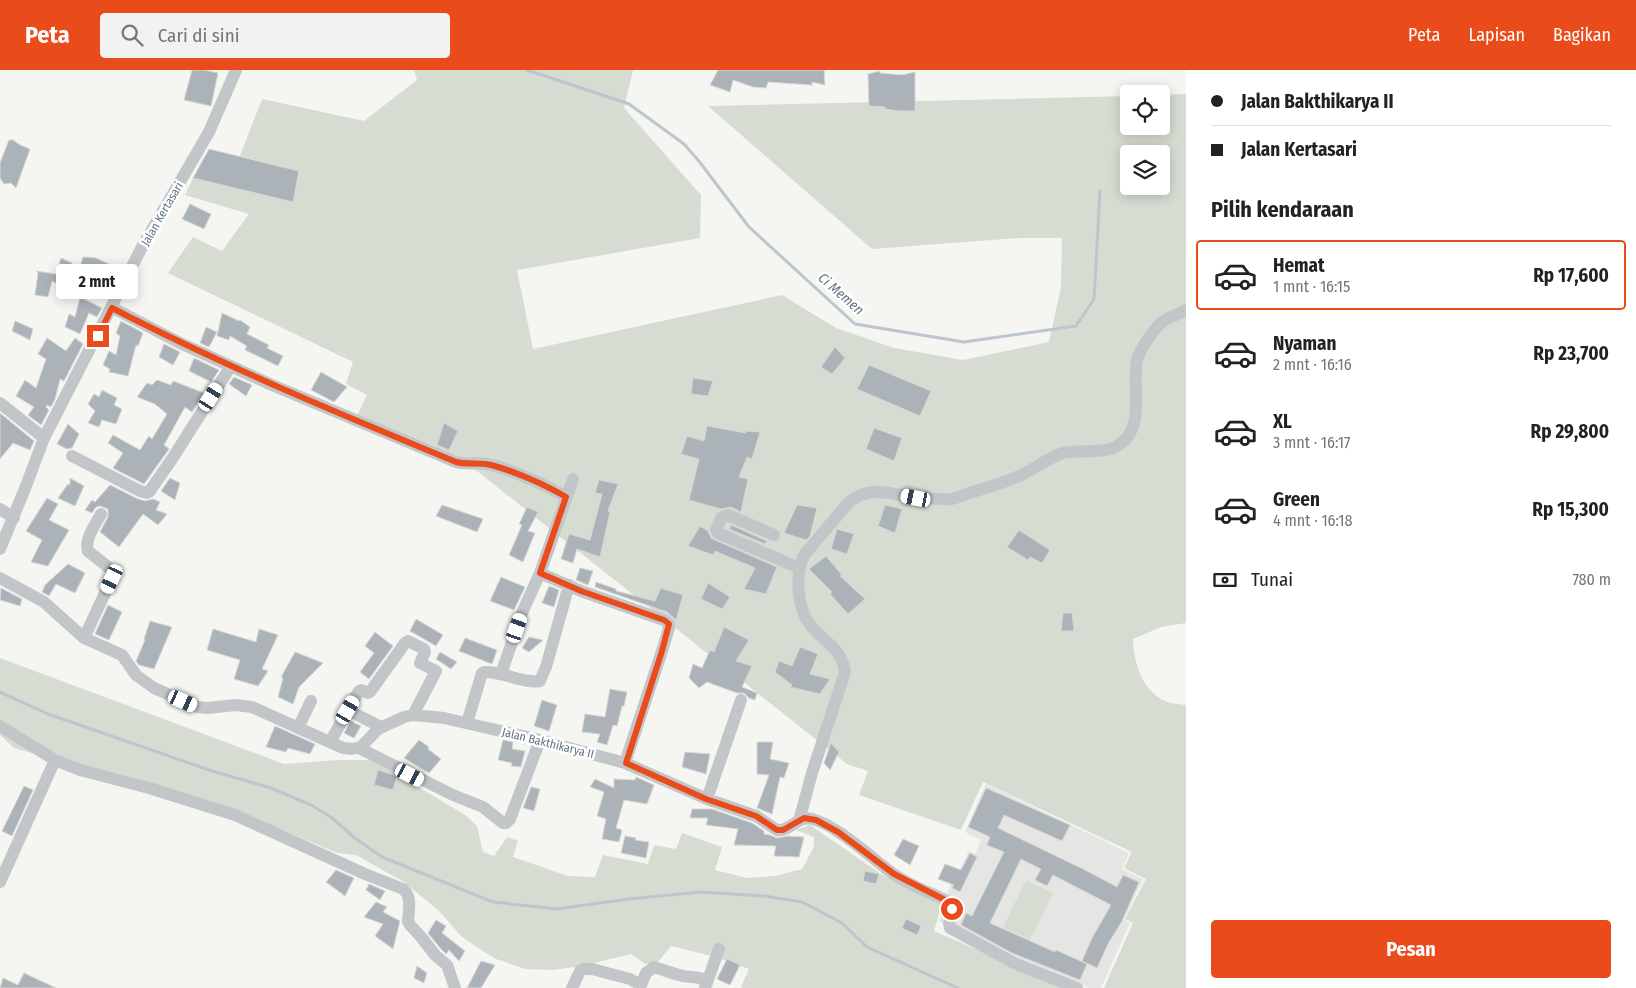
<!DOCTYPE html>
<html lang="id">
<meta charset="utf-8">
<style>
body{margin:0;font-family:"Fira Sans Condensed",sans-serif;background:#f2f2f2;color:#222;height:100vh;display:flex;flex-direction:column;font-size:19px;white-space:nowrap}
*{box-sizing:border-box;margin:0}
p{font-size:16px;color:#767676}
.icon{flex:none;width:28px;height:28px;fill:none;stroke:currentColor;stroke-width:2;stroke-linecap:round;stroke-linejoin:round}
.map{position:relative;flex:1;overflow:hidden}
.panel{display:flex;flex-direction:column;background:#fff;width:450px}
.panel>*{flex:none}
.top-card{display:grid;align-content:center;height:110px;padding:0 25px;background:#fff}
.tools{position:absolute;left:1120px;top:15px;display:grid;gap:10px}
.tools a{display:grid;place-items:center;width:50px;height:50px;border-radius:5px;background:#fff;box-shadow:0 2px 12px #0003;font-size:25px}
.end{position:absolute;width:22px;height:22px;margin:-11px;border:6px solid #ea4b1b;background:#fff;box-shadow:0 0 0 2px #fff}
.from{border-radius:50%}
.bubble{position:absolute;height:35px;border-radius:5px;background:#fff;box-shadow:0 2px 12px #0003;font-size:16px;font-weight:700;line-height:35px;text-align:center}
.car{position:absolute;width:15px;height:30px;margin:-15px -8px;border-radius:6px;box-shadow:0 0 4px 1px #0007;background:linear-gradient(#fff 24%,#345 0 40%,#fff 0 76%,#345 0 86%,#fff 0)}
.top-card b{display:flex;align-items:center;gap:18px;height:48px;font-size:19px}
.top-card b+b{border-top:1px solid #e0e0e0}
.top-card i{width:12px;height:12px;background:#222}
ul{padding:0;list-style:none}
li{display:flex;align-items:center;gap:15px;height:70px;margin:0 10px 8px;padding:0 15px;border:2px solid transparent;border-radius:5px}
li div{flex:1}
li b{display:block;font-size:19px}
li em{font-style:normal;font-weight:700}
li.on{border-color:#ea4b1b}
li>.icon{width:45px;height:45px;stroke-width:1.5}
h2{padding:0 25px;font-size:22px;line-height:60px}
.pay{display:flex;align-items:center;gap:12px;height:55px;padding:0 25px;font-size:19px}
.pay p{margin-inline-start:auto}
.primary-button{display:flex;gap:10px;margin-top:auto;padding:10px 25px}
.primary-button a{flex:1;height:58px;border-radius:5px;background:#ea4b1b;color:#fff;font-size:20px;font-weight:700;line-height:58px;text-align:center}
header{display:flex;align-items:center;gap:30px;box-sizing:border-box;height:70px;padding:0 25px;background:#ea4b1b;color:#fff}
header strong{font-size:24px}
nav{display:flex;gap:28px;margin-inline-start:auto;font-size:18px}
.search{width:350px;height:45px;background:#f2f2f2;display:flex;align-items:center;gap:12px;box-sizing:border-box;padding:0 18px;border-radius:5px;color:#767676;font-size:19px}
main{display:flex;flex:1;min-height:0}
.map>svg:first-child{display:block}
</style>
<header>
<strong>Peta</strong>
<div class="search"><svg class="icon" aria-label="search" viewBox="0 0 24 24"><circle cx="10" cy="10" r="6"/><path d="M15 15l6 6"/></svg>Cari di sini</div>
<nav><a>Peta</a><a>Lapisan</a><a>Bagikan</a></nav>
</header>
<main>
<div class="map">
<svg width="1186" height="918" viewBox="0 0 1186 918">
<rect width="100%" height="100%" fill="#f5f5f1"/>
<path fill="#e5e6e4" d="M986 714 1129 783 1122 799 1143 809 1124 850 1130 853 1101 918H1089L979 872 939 851 947 823 969 781 975 784 981 770 965 762Z"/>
<path fill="#d6dcd2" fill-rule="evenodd" d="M414 0H633L624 38 701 125 700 168 517 200 533 279 782 225 836 258 894 278 963 290 1049 272 1061 217 1062 168H1019L872 179 708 36 1129 26V56H1161V25L1186 24V553L1161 557 1133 569C1134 595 1143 624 1170 633 1175 634 1181 634 1186 635V918H1104L1133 853 1125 849 1146 809 1124 798 1132 782 983 712 961 760 859 725 868 701 847 694 477 401 356 348 367 325 346 314 353 292 168 203 193 167 222 181 249 144 185 125 193 108 293 132 299 101 240 86 262 29 364 51 417 10ZM1129 84H1161V116H1129Z
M0 588 284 694 339 690H373L465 745 477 756 483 782 494 786 507 767 518 771 513 787 568 806 595 807 603 785 648 794 654 775 676 779 682 763 722 777 715 800 747 808 775 806 802 799 814 777V767L796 760 810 755 881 804 942 834 934 861 1065 918H742L741 917 749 899 715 887 671 876 658 892 645 894 631 884 581 896 553 900 525 899 496 889 481 880 461 866 439 841 404 812 356 785 338 783 232 740 14 678 0 665Z
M1026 810 1053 823 1030 870 1003 857Z"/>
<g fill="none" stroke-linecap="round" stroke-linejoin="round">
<path stroke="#bbc7cc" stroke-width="3" d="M527 0 629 34 684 74 698 90 749 157 855 254 964 272 1076 256 1094 229 1100 121
M0 622 48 644 212 701 271 718 311 735 331 747 355 768 382 787 493 832 557 839 629 829 700 822 764 826 802 832 842 853 867 877 958 918"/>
</g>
<path fill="#abb3b8" stroke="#d6d6d4" d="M192 0H204L218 3 211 36 184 30Z
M718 0H824L825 15 812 12V15L768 12 766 18 753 17 733 10 730 22 710 15Z
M880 1V3L902 5 915 2V41H898L885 39V37L869 36 868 4Z
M9 70H13L20 75 30 79 16 118 11 113 4 114 0 108V93Z
M209 79 299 101 293 132 193 108Z
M190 134 211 144 204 159 182 149Z
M83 187 96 188 120 199 110 214 79 200Z
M61 188 72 193 62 217 52 211 48 227 35 225 38 203 36 201 56 204Z
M80 227 102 238 97 247 89 243 80 264 65 257 69 244 75 247Z
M222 243 239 251 240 250 250 257 247 264 269 275 267 278 283 286 278 296 245 280 247 276 230 266 229 270 217 266Z
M15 251 33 259 30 270 12 261Z
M121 251 143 263 138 276 136 275 128 306 109 302 110 299 103 295 109 281 116 285 120 266 116 263Z
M206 257 217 262 209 277 200 273Z
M47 268 66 281 75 268 83 274 64 311 60 309 55 329 51 337 47 335 46 337 49 340 41 355 28 345 34 337 16 326 25 310 36 318 46 289 38 284Z
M164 274 180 282 173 295 159 287Z
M835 277 845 288 832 304 821 297Z
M194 288 219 300 211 312 189 301Z
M869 295 931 321 920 346 857 319Z
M321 302 347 317 334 332 311 320Z
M234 307 252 315 246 326 229 314Z
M693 308 713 311 708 326 691 324Z
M157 310 171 315 173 311 204 323 192 342 185 337 164 375 169 379 144 414 113 398 123 383 108 373 113 365 140 380 149 366 152 369 167 344 155 334 137 327 147 313 152 315Z
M102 320 117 328 114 335 122 339 116 354 102 350 99 357 88 353 95 341 88 334 94 324 99 327Z
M0 343 34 371 30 380 13 373 0 389Z
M444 353 458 361 449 380 437 375Z
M68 354 79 364 72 378 67 379 57 374Z
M707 356 746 363V361L760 362 752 389 747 387 739 407 748 409 741 442 731 437 721 439 689 430 699 389 681 384 687 366 704 371Z
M874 358 902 368 894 391 866 379Z
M70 408 84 416 75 436 58 428 68 414 70 415Z
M170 408 180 413 175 430 161 421Z
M599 410 618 414 608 441 610 442 600 487 577 479 573 493 561 489 569 464 590 470 602 424 595 423Z
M110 415 138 429 145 431 153 429 160 432 156 440 167 444 158 455 143 444 119 477 100 462 108 447V439L100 436 96 437 92 443 85 440 92 430 95 432Z
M47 428 58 434 49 450 69 460 48 496 31 492 42 470 26 461Z
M442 435 483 449 477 462 436 446Z
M797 435 817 438 810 466 806 470 784 463Z
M885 435 902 439 895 463 878 456Z
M527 437 538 442 528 461 535 463 523 492 509 485 522 455 519 454Z
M731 455 767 471 765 474 729 459Z
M700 456 708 461 711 468 715 470 777 497 766 524 744 519 755 498 715 481 713 485 688 476Z
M837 459 854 464 847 484 831 479Z
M1019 460 1050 480 1042 493 1030 487 1028 490 1007 477Z
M826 486 842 505 840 506 865 529 848 544 830 524 832 522 809 499Z
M68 494 85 503 75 523 56 514 49 526 42 522 45 515Z
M580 498 593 501 588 515 576 510Z
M501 507 525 517 514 540 490 531Z
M596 512 616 519V521L655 531 661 518 683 525 676 550 667 542 595 517Z
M708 513 730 527 722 539 701 529Z
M549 516 559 520 554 537 542 533Z
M1 518 22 529 20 536 0 530Z
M108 535 122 542 109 570 95 564Z
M1063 543H1072L1074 561H1061Z
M416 549 443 565 436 576 410 561Z
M150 551 172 557 154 599 139 595 136 591 145 570 144 569Z
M724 557 749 570 736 591 752 596 742 617 757 623 755 630 749 628 744 623H737L707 612 699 618 689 608 693 594 702 598 710 580 714 582Z
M213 559 256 572 259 559 278 565 262 599 268 601 258 616 234 609 240 590 207 580Z
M375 562 393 576 369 609 360 602 374 583 365 576Z
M529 567 543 570 529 582 522 578Z
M465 568 497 580 492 594 459 581Z
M800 577 818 584 810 604 830 609 820 624 790 617 792 615 775 602 779 591 792 596Z
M295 582 323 593 299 617 293 634 278 627 283 608 281 607Z
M440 582 457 592 451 599 436 589Z
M610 619 627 622 624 636H622L617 656 613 655 607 675 597 672 600 664 582 662 585 644 605 647Z
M542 630 557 635 549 661 534 656Z
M351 651 361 656 354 668 344 663Z
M275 656 315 674 310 684 288 678 286 682 266 677Z
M419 670 429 677 428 679 441 689 429 703 404 688Z
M503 670 513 672 512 679 525 681 521 697 511 696 512 693 498 690Z
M757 672H773L770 689 789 693 784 708 780 707 772 744 757 738 769 705 757 704Z
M831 673 839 682 830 700 824 693Z
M685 682 710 684 706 704 682 697Z
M378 700 397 706 393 720 374 715Z
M636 707 654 715 647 734 624 730 616 758 622 760 619 772 602 769 606 749 597 746 604 722 590 717 595 709 614 718V709L635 710Z
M24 716 33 720 12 766 2 761Z
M531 717 540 719 534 741 523 738Z
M986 718 1070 755 1062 771 1004 745 998 758 1085 800 1117 817 1123 805 1139 812 1122 851 1108 874 1097 898 1082 891 1092 868 1111 835 1053 805 1047 816 1035 810 1041 799 1021 789 990 853 1055 882 1056 880 1087 894 1080 910 1012 883 961 855 966 843 972 846 1004 782 987 775 990 767 968 757Z
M692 739H712L752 753 764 761V764L770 765 777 768 788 766 804 767 799 787 774 786 776 776 734 775 738 759 706 755 708 748H690Z
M625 766 636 768 635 770 649 772 646 788 621 783Z
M903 769 919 776 910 795 894 785Z
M970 783 977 787 960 822 952 818 954 815 938 809 945 794 961 800Z
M336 800 354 808 345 826 326 812Z
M865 801 879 804 876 814 863 811Z
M369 814 385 821 380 830 366 820Z
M376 832 387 837 383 842 400 851 393 879 375 866 383 854 364 847Z
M906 849 921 856 917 865 902 858Z
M436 850 446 856 442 863 465 881 459 891 449 880 446 884 441 879 428 863Z
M727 889 740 895 730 915 717 909Z
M481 891 495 895 481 918H467Z
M417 896 427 903 424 913 414 908Z
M24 903 56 918H0L3 908 18 915Z"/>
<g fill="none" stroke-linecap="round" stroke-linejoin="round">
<path stroke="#c2c6c9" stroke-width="12" d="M113 238 178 272 272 315 456 392C467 395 477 392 487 394 511 399 546 415 566 427
M0 333 44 368
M72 386 140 421 147 423 149 422 172 389 231 296
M0 439 14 448
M774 465 728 445 721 448 716 460 718 463 799 498
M0 479 26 416 44 368 142 177 209 62 236 0
M540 503 581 521 664 550 668 553 669 558 662 581 625 693
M0 508 44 532 84 568 122 585 136 605 154 618 197 637 207 638 236 635 252 637 343 678 352 679 361 677 378 659 404 647 413 645 444 648 540 670 625 693 707 729 756 746 777 760C790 762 798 745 812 749 835 754 872 788 892 803 908 815 929 822 947 831L952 839 949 853 950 858 1014 893 1077 918
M84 568 113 506V501L88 481C84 469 96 454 101 444
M501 604 522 543 540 503 573 409
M348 640 381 657
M467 653 482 603 484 602C502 601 523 614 540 611L546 597 569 515
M0 656 55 690 0 812
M298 658 311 631
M330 672 359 621 361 620 368 623 370 622 405 573 408 571 424 579 425 582 420 593 436 601 413 645
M359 678 453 725 483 737 503 753H506L510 749 540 670
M55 690 80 700 149 718 235 745 365 804 403 819C412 826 409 840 408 851L410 855 422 868 435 885 447 895 455 918
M707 729 741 630
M799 751 812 703 845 602C841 577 826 574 812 557 797 540 794 503 805 484L849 432C876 412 895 428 925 428 933 428 943 430 951 429 957 428 964 425 969 423 986 418 1003 413 1019 406 1034 399 1048 388 1063 383 1080 379 1101 384 1115 377 1148 361 1131 317 1137 290 1140 279 1154 259 1162 252 1169 247 1179 244 1186 240
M641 915 646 903 654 897C664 900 673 904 683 906 692 908 700 905 707 913
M572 918 580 901 583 899H592L630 909 641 915 640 918
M705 918 719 879"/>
</g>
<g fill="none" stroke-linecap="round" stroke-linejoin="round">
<path stroke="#ea4b1b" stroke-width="6" d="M98 266 112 238C224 296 340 344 456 392 468 395 480 392 491 395 514 401 546 415 566 427L540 503 581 521 664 550 669 554 662 581 626 693 706 729 756 746 777 760H783L804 748 816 750 838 762 894 804 947 831 952 839"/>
</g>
<g text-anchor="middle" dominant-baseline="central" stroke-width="5" stroke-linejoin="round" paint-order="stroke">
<g font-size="12" fill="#627583" stroke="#fff">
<text transform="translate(162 144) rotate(-60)">Jalan Kertasari</text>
<text transform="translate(548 673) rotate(14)">Jalan Bakthikarya II</text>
</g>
<g font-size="14" font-style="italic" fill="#5e7780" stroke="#fff">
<text transform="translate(841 224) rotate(41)">Ci Memen</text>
</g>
</g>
</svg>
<div class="tools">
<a><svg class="icon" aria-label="locate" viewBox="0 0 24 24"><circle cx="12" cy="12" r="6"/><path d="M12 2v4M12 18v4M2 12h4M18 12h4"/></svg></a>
<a><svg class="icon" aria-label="layers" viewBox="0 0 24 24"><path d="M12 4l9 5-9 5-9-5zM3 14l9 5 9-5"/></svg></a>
</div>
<i class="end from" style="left:952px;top:839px"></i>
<i class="end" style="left:98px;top:266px"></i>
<div class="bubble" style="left:56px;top:194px;width:82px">2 mnt</div>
<i class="car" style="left:211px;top:327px;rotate:32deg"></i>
<i class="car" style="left:916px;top:428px;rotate:281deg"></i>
<i class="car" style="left:112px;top:509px;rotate:205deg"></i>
<i class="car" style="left:517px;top:558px;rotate:19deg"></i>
<i class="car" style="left:183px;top:631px;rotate:114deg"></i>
<i class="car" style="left:348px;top:640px;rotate:30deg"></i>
<i class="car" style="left:410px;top:705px;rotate:117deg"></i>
</div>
<section class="panel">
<div class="top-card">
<b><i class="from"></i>Jalan Bakthikarya II</b>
<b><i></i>Jalan Kertasari</b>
</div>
<h2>Pilih kendaraan</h2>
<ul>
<li class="on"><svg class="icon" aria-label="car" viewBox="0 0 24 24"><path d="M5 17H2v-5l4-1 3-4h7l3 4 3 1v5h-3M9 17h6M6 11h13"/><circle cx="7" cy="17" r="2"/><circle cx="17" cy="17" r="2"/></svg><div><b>Hemat</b><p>1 mnt · 16:15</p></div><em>Rp 17,600</em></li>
<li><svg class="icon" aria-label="car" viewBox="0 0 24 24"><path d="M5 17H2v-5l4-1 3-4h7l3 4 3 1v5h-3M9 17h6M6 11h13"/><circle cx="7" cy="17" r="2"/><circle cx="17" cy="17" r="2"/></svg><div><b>Nyaman</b><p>2 mnt · 16:16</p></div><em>Rp 23,700</em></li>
<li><svg class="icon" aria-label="car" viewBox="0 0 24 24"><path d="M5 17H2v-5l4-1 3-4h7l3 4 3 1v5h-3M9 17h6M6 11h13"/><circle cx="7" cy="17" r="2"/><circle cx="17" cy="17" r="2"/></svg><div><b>XL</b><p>3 mnt · 16:17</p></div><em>Rp 29,800</em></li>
<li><svg class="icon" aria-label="car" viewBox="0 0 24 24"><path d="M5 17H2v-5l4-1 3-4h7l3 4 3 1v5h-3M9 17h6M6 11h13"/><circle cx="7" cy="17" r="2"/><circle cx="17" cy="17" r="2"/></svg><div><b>Green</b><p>4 mnt · 16:18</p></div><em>Rp 15,300</em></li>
</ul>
<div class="pay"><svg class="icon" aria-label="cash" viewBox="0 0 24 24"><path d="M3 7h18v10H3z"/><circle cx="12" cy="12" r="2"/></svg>Tunai<p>780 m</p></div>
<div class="primary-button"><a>Pesan</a></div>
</section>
</main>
